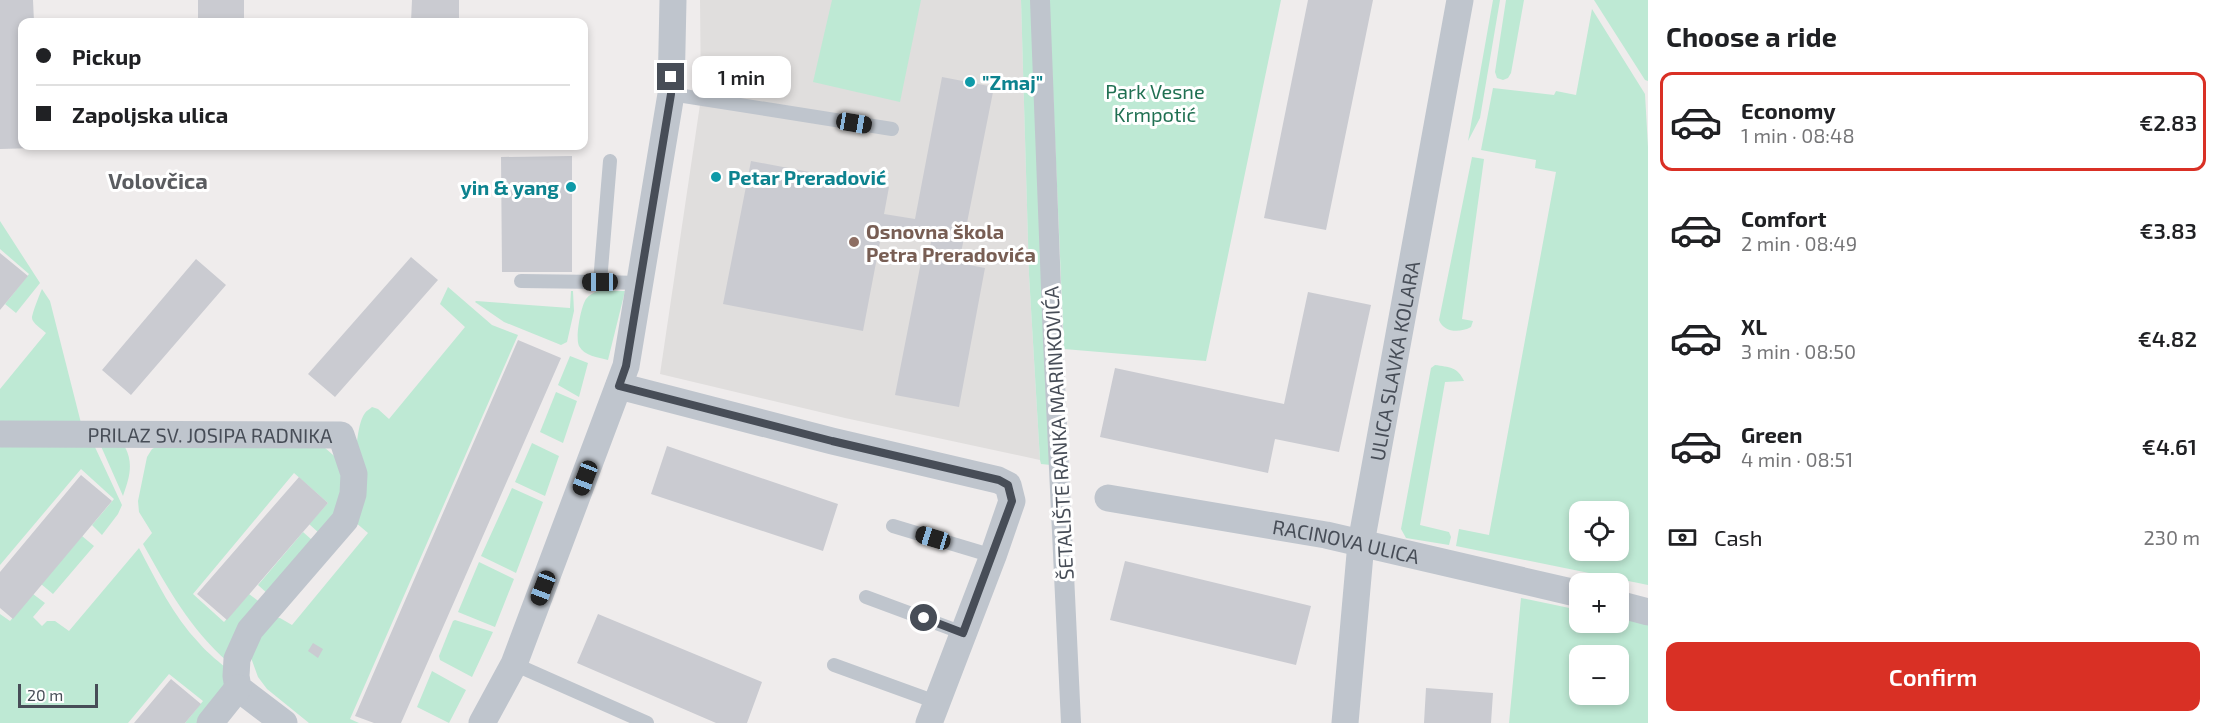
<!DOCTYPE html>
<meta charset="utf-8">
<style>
body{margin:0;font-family:"Exo 2",sans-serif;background:#f2f2f2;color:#202124;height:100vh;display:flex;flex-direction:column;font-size:22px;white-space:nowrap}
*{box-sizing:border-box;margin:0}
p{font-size:20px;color:#757577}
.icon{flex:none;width:33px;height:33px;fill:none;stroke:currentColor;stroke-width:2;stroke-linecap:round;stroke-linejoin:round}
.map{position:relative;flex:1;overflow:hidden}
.drawer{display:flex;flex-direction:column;background:#fff;width:570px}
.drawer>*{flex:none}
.hud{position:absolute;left:18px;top:18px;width:570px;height:132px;border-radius:12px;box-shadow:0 3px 9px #0003;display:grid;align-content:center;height:132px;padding:0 18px;background:#fff}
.buttons{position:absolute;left:1569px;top:501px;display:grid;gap:12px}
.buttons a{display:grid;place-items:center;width:60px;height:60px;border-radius:12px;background:#fff;box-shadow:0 3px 9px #0003;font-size:30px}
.scale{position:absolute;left:18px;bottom:15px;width:80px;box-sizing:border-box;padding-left:6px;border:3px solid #474d57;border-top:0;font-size:16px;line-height:21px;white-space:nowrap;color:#474d57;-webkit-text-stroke:4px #fff;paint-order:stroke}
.end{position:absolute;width:27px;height:27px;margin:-14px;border:8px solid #474d57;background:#fff;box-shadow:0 0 0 3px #fff}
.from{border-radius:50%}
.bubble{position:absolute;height:42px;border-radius:12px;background:#fff;box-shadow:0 3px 9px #0003;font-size:20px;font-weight:600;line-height:42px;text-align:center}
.car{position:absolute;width:18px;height:36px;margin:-18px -9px;border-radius:8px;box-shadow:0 0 4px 2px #0007;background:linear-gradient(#222 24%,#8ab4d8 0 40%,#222 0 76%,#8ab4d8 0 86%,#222 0)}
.hud b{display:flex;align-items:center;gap:21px;height:57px;font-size:22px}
.hud b+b{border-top:2px solid #e0e0e0}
.hud i{width:15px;height:15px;background:#202124}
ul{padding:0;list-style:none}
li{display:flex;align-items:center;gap:18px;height:99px;margin:0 12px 9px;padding:0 6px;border:3px solid transparent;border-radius:12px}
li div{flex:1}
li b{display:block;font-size:22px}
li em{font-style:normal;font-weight:600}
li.current{border-color:#d93025}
li>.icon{width:54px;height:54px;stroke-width:1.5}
h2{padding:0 18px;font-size:27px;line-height:72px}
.pay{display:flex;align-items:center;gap:15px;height:66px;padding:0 18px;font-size:22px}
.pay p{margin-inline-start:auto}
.primary-button{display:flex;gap:12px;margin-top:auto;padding:12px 18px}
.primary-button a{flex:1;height:69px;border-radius:12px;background:#d93025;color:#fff;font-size:24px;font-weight:600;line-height:69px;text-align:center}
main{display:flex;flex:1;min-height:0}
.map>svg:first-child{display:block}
</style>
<main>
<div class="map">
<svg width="1648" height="723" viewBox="0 0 1648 723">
<rect width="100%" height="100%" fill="#efecec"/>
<path fill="#e0dedd" d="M700 0H1021L1029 275 1040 460 845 418 660 374 701 98Z"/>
<path fill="#bee9d4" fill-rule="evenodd" d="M832 0H921L900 102 813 82Z
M1021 0H1031L1051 465 1041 464 1040 460 1029 275Z
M1049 0H1281L1206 361 1064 349Z
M1493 0H1500L1480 118 1468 141Z
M1506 0H1524L1511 73 1508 78 1503 80 1497 78 1495 72Z
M1594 0H1648V81L1645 80Z
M1592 9 1645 94 1648 147V585L1456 546 1459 529 1489 535 1556 172 1535 168 1536 160 1481 150 1493 88 1554 95 1556 91 1576 95ZM1580 512H1618V550H1580Z
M1472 157 1484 159 1462 319 1473 321 1471 327C1460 333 1444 333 1439 320Z
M0 221 40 283 16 313 5 304 29 274 0 249Z
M448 287 492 325 518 335 350 719 359 723H309L267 689 258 677 250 655 273 618H280L292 625 368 533 355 522C356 499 352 430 365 413 366 411 370 409 372 407L378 409 389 419 465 327 440 304Z
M42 289 50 301 81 423H0V389L46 333C43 330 32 323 32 318 32 314 40 293 42 289Z
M571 291H573L574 311 567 342 561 345 504 322 475 302 476 301 570 308Z
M598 291H625L608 360C598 357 584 356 579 346 575 338 581 306 586 299 589 295 593 293 598 291Z
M570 356 588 363 579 397 558 385Z
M1435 365C1449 367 1458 367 1464 381L1445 382 1420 525 1449 532 1451 537 1449 545 1406 538 1401 529 1431 368Z
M556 392 577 401 563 443 540 432Z
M532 443 559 456 545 496 515 482Z
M100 444 125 447C134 464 129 479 123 496Z
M0 445H94L122 505 118 514 102 535 92 525 114 499 81 469 0 565Z
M158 446 324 447 341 462 342 504 319 533 309 524 328 503 294 473 193 594 224 622 249 594 261 603 228 662C190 629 167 587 143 544L152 533 139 512 138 501 147 457 152 449Z
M512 488 543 502 516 573 481 556Z
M303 532 312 540 268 594 258 585Z
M82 536 94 546 53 594 41 584Z
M139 548C156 580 173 616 199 643 208 654 220 662 230 672V681L203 723H185L203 701 169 674 128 723H0V614L10 621 33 594 45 603 33 617 42 626 47 621H55L69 631Z
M479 562 514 579 495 627 458 612Z
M1521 598 1579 610 1580 622H1618L1619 618 1648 624V723H1509ZM1580 656H1618V694H1580Z
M455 620 493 632 472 677 440 660 439 656 453 621Z
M432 671 466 690 449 723 417 707Z"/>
<path fill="#cacbd1" d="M0 0H33L34 22H22V146H36V148L0 149Z
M198 0H244V22H198Z
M412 0H459V22H411Z
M1308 0H1373L1326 230 1264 218Z
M942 77 994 87 959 263 985 268 959 407 895 395 922 257 928 259 932 236 883 226 863 331 723 304 751 161 889 187 884 214 915 219Z
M199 146H245V148L199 149Z
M572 156V272H502L501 157Z
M0 253 28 276 0 310Z
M411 257 438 280 335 397 308 374Z
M196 259 226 285 131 395 102 370Z
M1308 292 1371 305 1339 452 1275 439 1268 473 1100 437 1115 368 1284 404Z
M518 340 561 358 401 723H374L355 716Z
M667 446 838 504 823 551 651 494Z
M81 475 112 501 13 619 0 608V572Z
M299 477 328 503 227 620 197 594Z
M1125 561 1311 606 1296 665 1110 620Z
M598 614 762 682 747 723H716L577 663Z
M313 643 323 649 318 658 308 651Z
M171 679 201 704 185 723H134Z
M1426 688 1493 693 1491 723H1424Z"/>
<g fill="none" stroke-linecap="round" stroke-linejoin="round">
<path stroke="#bfc5cd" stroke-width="14" d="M671 94 892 129
M610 161 600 282 639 283
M521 281 600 282
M893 526 993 556
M866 597 963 633
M514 664 647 723
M834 665 936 702"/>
<path stroke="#bfc5cd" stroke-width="20" d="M1040 0 1053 341 1071 723"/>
<g stroke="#bfc5cd" stroke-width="27">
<path d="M619 386 832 441 998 480 1008 485 1012 501 993 556 929 723"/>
<path id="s1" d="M0 434 341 435 354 474 353 494 345 520 250 630 237 659 236 676 238 688 284 723"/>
<path id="s2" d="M1108 498 1326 535 1580 594"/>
<path d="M1618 604 1648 612"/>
<path d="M210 723 238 688"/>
<path d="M482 723 514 664 626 366 671 94 673 0"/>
<path id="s3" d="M1345 723 1361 543 1460 0"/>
</g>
</g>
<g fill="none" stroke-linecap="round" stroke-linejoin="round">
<path stroke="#474d57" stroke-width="8" d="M671 77V94L626 366 619 386 832 441 999 480 1008 485 1012 501 963 633 924 618"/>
</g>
<g fill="#0f9aa8" stroke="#fff" stroke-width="2">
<circle cx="970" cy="82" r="6"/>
<circle cx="716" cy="177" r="6"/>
<circle cx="571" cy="187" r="6"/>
</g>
<circle fill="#8d6e63" stroke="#fff" stroke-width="2" cx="854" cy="242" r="6"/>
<g text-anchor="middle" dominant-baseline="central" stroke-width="6" stroke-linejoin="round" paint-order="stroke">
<g font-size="20" font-weight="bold" fill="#0d838f" stroke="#fff" text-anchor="start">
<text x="982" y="82">"Zmaj"</text>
<text x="728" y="177">Petar Preradović</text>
<text x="559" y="187" text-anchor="end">yin &amp; yang</text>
</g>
<g font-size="20" fill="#207052" stroke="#fff">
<text x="1155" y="91">Park Vesne<tspan x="1155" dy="23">Krmpotić</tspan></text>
</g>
<g font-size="20" font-weight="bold" fill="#785e54" stroke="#fff" text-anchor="start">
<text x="866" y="231">Osnovna škola<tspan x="866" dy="23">Petra Preradovića</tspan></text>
</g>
<g font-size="20" fill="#474d57" stroke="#fff">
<text stroke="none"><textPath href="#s3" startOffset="366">ULICA SLAVKA KOLARA</textPath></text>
<text transform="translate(1058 433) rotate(-93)">ŠETALIŠTE RANKA MARINKOVIĆA</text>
<text stroke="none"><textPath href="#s1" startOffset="210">PRILAZ SV. JOSIPA RADNIKA</textPath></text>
<text stroke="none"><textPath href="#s2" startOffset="242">RACINOVA ULICA</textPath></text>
</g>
<g font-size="22" font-weight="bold" fill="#5a5c60" stroke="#fff">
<text x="158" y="180">Volovčica</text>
</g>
</g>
</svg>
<div class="buttons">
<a><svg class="icon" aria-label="locate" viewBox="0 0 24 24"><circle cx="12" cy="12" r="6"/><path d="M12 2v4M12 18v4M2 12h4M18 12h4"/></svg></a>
<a>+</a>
<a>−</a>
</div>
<div class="scale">20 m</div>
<i class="end from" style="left:924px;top:618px"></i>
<i class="end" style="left:671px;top:77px"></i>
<div class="bubble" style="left:692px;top:56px;width:99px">1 min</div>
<i class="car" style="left:854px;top:123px;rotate:99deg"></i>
<i class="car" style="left:600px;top:282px;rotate:270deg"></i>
<i class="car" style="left:585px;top:478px;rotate:201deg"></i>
<i class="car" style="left:933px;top:538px;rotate:287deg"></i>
<i class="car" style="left:543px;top:588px;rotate:201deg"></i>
<div class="hud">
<b><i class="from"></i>Pickup</b>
<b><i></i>Zapoljska ulica</b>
</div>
</div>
<section class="drawer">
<h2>Choose a ride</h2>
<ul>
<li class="current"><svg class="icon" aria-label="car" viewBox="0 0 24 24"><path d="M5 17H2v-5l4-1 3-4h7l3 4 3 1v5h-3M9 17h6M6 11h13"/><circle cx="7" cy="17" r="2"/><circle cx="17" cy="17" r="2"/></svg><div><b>Economy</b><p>1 min · 08:48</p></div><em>€2.83</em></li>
<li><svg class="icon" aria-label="car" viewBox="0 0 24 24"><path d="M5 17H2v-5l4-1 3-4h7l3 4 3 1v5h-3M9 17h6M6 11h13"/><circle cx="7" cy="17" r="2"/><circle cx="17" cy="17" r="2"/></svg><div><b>Comfort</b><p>2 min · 08:49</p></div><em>€3.83</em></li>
<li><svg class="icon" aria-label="car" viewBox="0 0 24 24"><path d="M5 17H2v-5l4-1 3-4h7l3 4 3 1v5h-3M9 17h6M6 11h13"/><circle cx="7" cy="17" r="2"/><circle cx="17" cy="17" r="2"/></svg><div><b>XL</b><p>3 min · 08:50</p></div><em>€4.82</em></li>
<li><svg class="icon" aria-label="car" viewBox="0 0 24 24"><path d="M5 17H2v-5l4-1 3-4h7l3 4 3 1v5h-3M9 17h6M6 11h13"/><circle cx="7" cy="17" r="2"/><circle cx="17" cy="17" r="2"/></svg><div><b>Green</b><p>4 min · 08:51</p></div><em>€4.61</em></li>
</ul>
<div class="pay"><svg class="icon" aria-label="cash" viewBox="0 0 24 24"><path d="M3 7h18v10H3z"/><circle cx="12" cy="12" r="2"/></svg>Cash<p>230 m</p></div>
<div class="primary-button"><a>Confirm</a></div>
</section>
</main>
